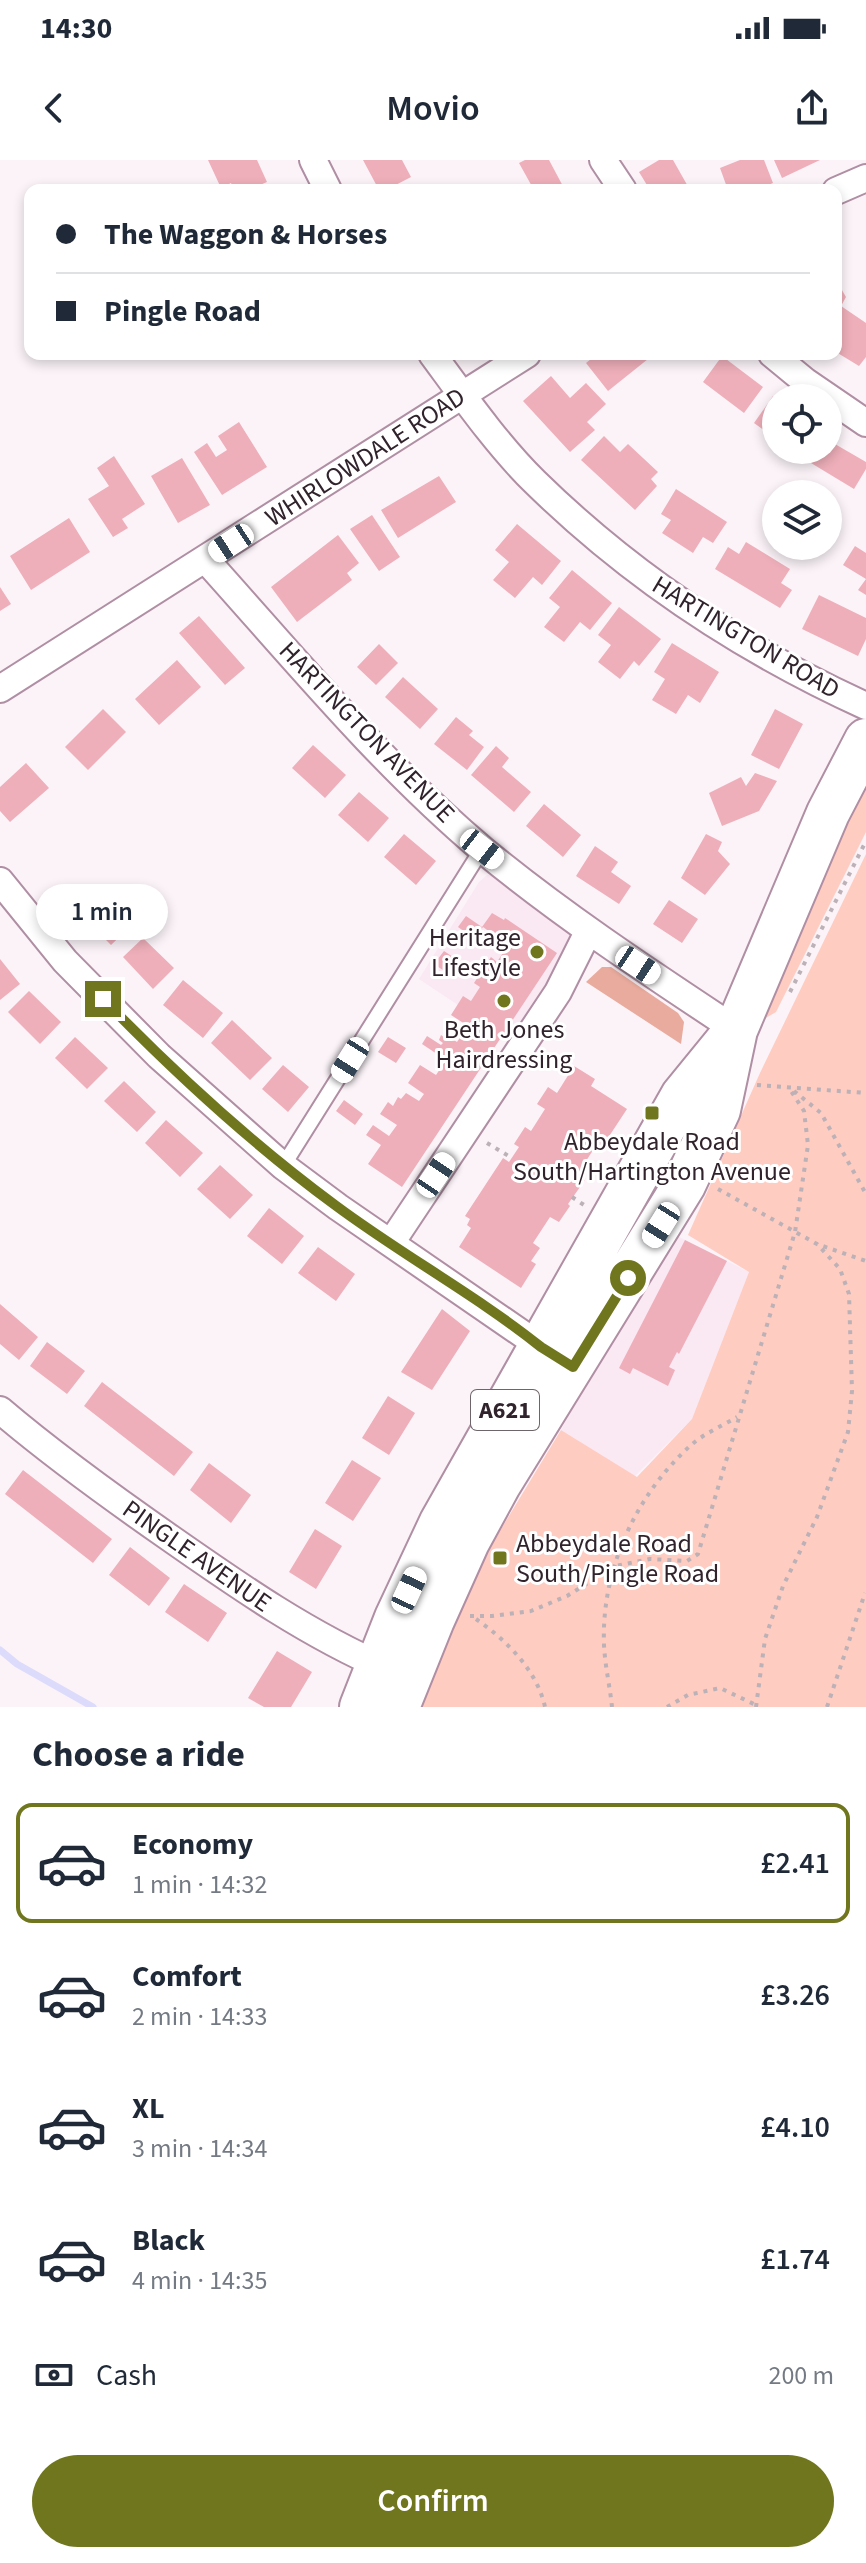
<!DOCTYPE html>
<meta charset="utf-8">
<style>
body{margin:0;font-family:"Source Sans 3",sans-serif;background:#f2f2f3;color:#1f2937;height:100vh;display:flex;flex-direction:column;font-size:30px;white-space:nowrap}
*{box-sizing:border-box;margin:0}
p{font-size:26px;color:#747a83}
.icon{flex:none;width:44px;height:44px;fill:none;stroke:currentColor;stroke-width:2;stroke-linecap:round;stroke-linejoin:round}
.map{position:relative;height:1547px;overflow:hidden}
.panel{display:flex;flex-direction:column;background:#fff;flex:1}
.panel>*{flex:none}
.banner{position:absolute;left:24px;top:24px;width:818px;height:176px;border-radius:16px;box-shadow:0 4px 12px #0003;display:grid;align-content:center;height:176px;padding:0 32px;background:#fff}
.buttons{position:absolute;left:762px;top:224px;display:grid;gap:16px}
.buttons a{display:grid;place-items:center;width:80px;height:80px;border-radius:50%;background:#fff;box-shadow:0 4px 12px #0003;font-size:40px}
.end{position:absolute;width:36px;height:36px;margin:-18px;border:10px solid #70761e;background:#fff;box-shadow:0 0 0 4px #fff}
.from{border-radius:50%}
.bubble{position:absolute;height:56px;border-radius:28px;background:#fff;box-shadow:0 4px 12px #0003;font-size:26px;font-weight:600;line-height:56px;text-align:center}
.car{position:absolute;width:24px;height:48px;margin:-24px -12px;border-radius:10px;box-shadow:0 0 6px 2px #0007;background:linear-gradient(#fff 24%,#345 0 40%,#fff 0 76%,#345 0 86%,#fff 0)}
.banner b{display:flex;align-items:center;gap:28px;height:76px;font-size:30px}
.banner b+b{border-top:2px solid #e0e1e3}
.banner i{width:20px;height:20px;background:#1f2937}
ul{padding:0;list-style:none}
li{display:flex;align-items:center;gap:24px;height:120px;margin:0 16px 12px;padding:0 16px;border:4px solid transparent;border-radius:16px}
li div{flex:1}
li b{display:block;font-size:30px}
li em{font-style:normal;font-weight:600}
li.current{border-color:#70761e}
li>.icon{width:72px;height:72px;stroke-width:1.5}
h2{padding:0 32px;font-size:36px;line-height:96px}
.pay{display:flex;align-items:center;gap:20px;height:88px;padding:0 32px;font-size:30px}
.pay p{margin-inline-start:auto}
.action{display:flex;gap:16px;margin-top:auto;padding:16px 32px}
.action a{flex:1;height:92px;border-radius:48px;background:#70761e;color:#fff;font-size:32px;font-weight:600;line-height:92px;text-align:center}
.status{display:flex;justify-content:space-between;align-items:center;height:56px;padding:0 40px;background:#fff;direction:ltr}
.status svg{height:22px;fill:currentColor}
header{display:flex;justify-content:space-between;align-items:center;height:104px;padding:0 32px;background:#fff;font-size:36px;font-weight:600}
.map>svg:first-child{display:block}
</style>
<div class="status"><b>14:30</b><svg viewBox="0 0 49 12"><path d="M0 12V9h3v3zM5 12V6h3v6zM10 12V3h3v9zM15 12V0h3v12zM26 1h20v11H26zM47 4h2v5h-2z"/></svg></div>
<header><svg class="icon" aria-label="back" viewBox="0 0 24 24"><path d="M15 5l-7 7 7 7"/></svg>Movio<svg class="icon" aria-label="share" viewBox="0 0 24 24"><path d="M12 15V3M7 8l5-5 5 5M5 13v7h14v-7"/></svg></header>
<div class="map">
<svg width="866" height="1547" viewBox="0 0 866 1547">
<rect width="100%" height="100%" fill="#fbf3f8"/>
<path fill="#fae8f3" d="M487 715 499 716 581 779 512 881 419 819 479 722Z
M677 1076 749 1112 692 1259 635 1316 561 1270 605 1189Z"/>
<path fill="#feccc1" d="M866 619V672L776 852 764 859 811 735Z
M866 694V1547H419L478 1407 561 1270 637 1317 692 1259 749 1112 688 1075 760 913Z"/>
<path fill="#e8ab9d" d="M602 807H611L678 853 684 862 681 884 586 822Z"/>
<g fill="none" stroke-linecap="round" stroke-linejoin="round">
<path stroke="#dcdbfb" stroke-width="7" d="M0 1490 17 1504 93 1547"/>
</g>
<path fill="#eeafba" d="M208 0H257L267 22 248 30H234L231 23 221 28Z
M363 0H402L411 17 386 30H379Z
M525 0H549L565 30H534L519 3Z
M659 0H673L690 30H650L639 12Z
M740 0H764L773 23 756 30H728L720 8Z
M774 0H820L782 18Z
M836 120 846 137 841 146 866 163V197L859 206 836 192Z
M597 194H644L648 199 608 231 586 203Z
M722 196 763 227 744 253 703 222Z
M551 216 570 238 586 223 606 244 587 262 595 270 570 292 523 241Z
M773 236 776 238V279L754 263Z
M239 262 267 307 222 335 194 292 207 283 216 297 227 290 218 276Z
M604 276 620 292 628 284 658 312 651 319 657 326 635 350 581 300Z
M828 280 866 302V309L854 329 811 303 819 290H828Z
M114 296 145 344 122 359 128 368 113 377 88 339 109 326 97 308Z
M182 298 210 345 178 363 151 316Z
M439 316 456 342 398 378 381 350Z
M676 329 727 362 713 383 703 377 693 393 662 373 671 360 661 354Z
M372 355 400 397 379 411 350 369Z
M69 358 90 392 31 430 10 396Z
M517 364 561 401 542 425 533 417 515 438 493 420 509 402 495 390Z
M338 375 359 403 347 413 352 420 297 462 271 427Z
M746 382 790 409 781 423 792 430 780 448 715 409 728 387 739 394Z
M855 386 866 393V435L858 430 866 419 843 405Z
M572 410 612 443 590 470 580 462 564 482 544 467 560 447 549 438Z
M0 427 11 444 0 451Z
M819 435 866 458V479L858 496 802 469Z
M619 447 661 479 639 506 634 501 620 519 598 502 611 485 598 475Z
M199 456 245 508 225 525 179 473Z
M672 483 719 512 700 543 688 535 676 554 652 540 665 519 654 512Z
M379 484 398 503 376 525 357 507Z
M177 500 201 527 159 565 135 539Z
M403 517 438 549 420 569 385 537Z
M103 549 126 572 88 610 65 587Z
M775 549 803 564 779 609 751 595Z
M456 557 473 571 469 575 484 587 467 610 434 584Z
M313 585 346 615 325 638 292 608Z
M496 586 509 598 502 607 531 632 514 652 471 615Z
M26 603 49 628 10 662 0 651V627Z
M755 613 777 621 759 651 722 666 709 633 741 617 746 626Z
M359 632 389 658 368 682 338 655Z
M544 644 581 675 563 697 526 666Z
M404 674 436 701 416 725 384 697Z
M706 674 722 682 718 691 730 704 705 735 681 718Z
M595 686 618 702 611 712 631 726 619 744 576 716Z
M100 731 133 764 111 785 78 752Z
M669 740 698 759 682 783 653 764Z
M492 753 504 760 505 758 557 793 402 1027 368 1004 381 985 366 975 373 965 389 976 397 965 380 954 388 942 393 946 398 937 401 939 406 933 419 941 424 934 408 923 420 905 436 915 446 900 422 884 427 876 441 885 443 883 439 880 441 875 446 879 448 876 457 882 468 866 451 855 463 836 471 841 480 827 474 823 491 797 497 802 508 785 483 767 475 779 458 767 466 756 482 767Z
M143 778 174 808 153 829 123 797Z
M444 791 462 803 453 817 434 804Z
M0 799 20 824 0 840Z
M183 820 223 853 203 878 163 845Z
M29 831 61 862 40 884 8 852Z
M232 860 272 898 250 920 211 883Z
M75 877 108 908 87 929 55 898Z
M388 877 406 888 396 903 378 892Z
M283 905 309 927 288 952 262 929Z
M574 906 595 919 591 926 627 949 602 987 597 984 577 1015 585 1020 568 1044 570 1046 559 1062 550 1057 533 1083 540 1088 531 1101 536 1104 521 1128 459 1087 471 1068 467 1065 470 1059 465 1056 503 998 509 1002 519 987 514 984 525 967 531 971 545 949 537 944 548 927 557 933Z
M124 921 156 952 137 972 104 941Z
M344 940 363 954 355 965 336 951Z
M166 960 203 993 180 1017 145 983Z
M220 1005 253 1035 230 1059 197 1029Z
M269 1048 304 1076 282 1104 247 1076Z
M685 1080 727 1101 679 1194 677 1192 669 1207 675 1210 668 1226 633 1208 630 1214 619 1208Z
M318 1087 355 1114 336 1141 298 1113Z
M0 1144 38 1177 19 1200 0 1184Z
M442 1149 470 1171 432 1230 401 1212Z
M47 1182 85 1211 67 1234 30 1206Z
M102 1222 193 1292 174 1316 84 1246Z
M388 1236 415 1253 389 1295 362 1278Z
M352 1300 381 1318 353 1361 325 1343Z
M209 1303 251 1335 231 1363 190 1330Z
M23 1310 112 1379 93 1403 5 1334Z
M315 1369 342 1386 316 1429 289 1412Z
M130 1387 170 1418 149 1446 109 1415Z
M184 1424 227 1453 208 1482 165 1452Z
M277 1491 312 1512 291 1547H264L248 1538Z"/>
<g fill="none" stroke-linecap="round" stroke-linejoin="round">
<g stroke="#b08ea3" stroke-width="18">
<path id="lane" d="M283 1006 482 689"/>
</g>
<g stroke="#b08ea3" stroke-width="30">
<path id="street" d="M313 0 328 30
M603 0 623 30
M836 31 866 18
M432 194C463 236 498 286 535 322 632 417 743 490 866 546
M772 194 806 222 866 263
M205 399C295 499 380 603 483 690 563 756 650 813 736 870
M0 529 527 194
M0 721 65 801 159 896 283 1006 338 1047 550 1193
M391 1083 558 832 588 772
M0 1250C54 1296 111 1337 170 1378 240 1427 309 1475 388 1509"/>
</g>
<g stroke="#b08ea3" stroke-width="46">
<path id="primary" d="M361 1547 396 1458 441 1362 682 936 735 871
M398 1547 433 1460 468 1382 499 1325 684 1025 719 950 736 870 828 653 866 580"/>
</g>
<path stroke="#bbb1b7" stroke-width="4" stroke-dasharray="4 6" stroke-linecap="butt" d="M790 832 866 681
M757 925 866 933
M794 931 821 953 866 1034
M487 983 512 998
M718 1029 817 1084 866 1101
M572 1037 584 1045
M470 1456H492L531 1451 567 1436 615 1406 650 1399 687 1401 698 1394 795 1072 808 985 804 951 789 928
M476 1459C506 1480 537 1510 545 1547
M612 1547C610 1527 605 1506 604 1485 601 1411 635 1336 690 1286 703 1274 722 1266 737 1257
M667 1547 688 1535 720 1528 756 1545
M756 1547 765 1479 783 1426 817 1357 848 1272 852 1231 849 1134 840 1109 817 1084
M827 1547 865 1433"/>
<use href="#lane" stroke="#fff" stroke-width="14"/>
<use href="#street" stroke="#fff" stroke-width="26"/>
<use href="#primary" stroke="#fff" stroke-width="42"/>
</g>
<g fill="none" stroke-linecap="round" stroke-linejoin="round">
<path stroke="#70761e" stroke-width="10" d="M103 839C175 913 252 984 335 1045 402 1095 476 1135 541 1187L573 1207 628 1118"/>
</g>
<g fill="#70761e" stroke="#fff" stroke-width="3">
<circle cx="537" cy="792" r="8"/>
<circle cx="504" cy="841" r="8"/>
<rect x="644" y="945" width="16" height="16" rx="4"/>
<rect x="492" y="1390" width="16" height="16" rx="4"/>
</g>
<g text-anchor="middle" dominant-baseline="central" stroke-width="6" stroke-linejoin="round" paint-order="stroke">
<rect fill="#fff" stroke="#6e656b" stroke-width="2" x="471" y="1230" width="68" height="40" rx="6"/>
<g font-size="24" font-weight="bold" fill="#30232b">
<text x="505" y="1250">A621</text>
</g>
<g font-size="26" fill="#30232b" stroke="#fff">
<text transform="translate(365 297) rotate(-33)">WHIRLOWDALE ROAD</text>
<text transform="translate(746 477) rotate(31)">HARTINGTON ROAD</text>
<text transform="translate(367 572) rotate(46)">HARTINGTON AVENUE</text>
<text transform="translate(197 1396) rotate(35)">PINGLE AVENUE</text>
</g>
<g font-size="26" fill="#30232b" stroke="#fff">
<text x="521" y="777" text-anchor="end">Heritage<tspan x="521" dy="30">Lifestyle</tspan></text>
<text x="504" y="869">Beth Jones<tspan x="504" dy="30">Hairdressing</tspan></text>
<text x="652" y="981">Abbeydale Road<tspan x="652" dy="30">South/Hartington Avenue</tspan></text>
<text x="516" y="1383" text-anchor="start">Abbeydale Road<tspan x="516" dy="30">South/Pingle Road</tspan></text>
</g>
</g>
</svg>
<div class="buttons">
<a><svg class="icon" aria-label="locate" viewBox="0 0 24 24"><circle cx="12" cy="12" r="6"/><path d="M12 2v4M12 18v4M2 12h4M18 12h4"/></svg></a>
<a><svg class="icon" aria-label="layers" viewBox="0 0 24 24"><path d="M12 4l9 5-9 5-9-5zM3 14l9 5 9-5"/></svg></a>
</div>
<i class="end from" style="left:628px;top:1118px"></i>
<i class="end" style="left:103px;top:839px"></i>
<div class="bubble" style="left:36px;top:724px;width:132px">1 min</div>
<i class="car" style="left:231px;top:383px;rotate:237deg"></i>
<i class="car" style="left:482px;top:689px;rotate:128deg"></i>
<i class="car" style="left:638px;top:805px;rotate:123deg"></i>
<i class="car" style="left:350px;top:900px;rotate:212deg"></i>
<i class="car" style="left:436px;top:1015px;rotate:34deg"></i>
<i class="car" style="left:661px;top:1065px;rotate:212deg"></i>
<i class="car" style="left:409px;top:1430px;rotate:25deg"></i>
<div class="banner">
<b><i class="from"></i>The Waggon &amp; Horses</b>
<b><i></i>Pingle Road</b>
</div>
</div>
<section class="panel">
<h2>Choose a ride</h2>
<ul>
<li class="current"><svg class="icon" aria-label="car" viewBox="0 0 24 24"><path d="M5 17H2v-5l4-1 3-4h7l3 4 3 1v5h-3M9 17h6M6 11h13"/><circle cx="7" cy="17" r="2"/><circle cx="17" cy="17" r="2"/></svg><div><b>Economy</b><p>1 min · 14:32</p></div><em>£2.41</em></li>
<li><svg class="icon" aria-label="car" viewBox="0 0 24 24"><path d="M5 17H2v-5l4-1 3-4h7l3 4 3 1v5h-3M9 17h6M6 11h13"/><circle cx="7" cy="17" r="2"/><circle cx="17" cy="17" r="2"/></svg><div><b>Comfort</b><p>2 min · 14:33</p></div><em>£3.26</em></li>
<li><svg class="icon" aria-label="car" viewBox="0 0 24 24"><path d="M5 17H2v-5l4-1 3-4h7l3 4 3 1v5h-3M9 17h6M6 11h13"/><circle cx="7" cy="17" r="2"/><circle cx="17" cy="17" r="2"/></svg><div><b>XL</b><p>3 min · 14:34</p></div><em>£4.10</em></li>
<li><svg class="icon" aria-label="car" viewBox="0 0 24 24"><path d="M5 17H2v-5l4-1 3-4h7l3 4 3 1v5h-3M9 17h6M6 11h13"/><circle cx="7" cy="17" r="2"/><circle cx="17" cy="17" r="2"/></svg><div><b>Black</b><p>4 min · 14:35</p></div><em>£1.74</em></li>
</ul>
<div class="pay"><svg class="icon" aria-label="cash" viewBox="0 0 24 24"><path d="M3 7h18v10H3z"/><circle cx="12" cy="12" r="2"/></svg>Cash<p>200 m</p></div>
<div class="action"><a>Confirm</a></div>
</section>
